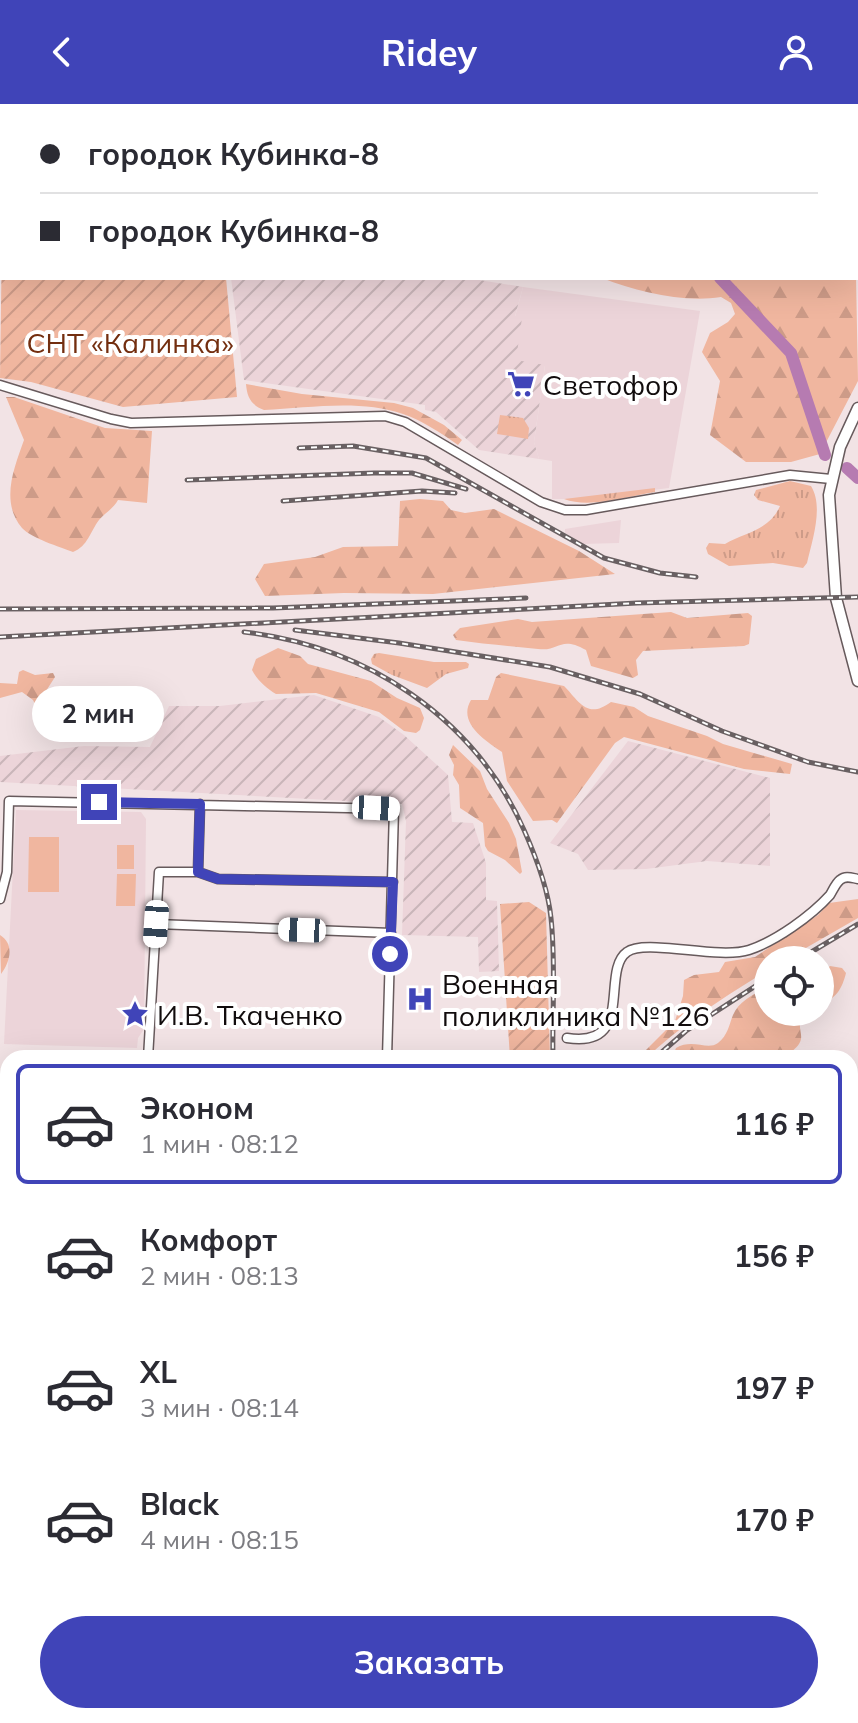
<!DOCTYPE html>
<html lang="ru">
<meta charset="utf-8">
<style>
body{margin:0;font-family:Mulish,sans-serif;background:#f7f7f7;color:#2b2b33;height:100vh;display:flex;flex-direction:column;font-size:30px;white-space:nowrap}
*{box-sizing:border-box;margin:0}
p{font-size:26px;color:#7c7c81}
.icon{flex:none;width:44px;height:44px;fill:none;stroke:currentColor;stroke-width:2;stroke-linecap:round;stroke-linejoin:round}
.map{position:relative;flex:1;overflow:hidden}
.panel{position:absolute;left:0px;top:946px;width:858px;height:674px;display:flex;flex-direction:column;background:#fff;border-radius:24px 24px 0 0;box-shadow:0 8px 32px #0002}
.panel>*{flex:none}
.top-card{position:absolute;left:0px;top:0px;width:858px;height:176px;box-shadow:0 8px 32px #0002;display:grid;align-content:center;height:176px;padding:0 40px;background:#fff}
.controls{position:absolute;left:754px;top:842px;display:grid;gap:16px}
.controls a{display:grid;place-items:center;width:80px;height:80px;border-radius:50%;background:#fff;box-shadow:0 8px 32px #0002;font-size:40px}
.end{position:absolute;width:36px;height:36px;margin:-18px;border:10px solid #4044b8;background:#fff;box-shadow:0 0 0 4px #fff}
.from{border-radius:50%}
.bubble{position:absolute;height:56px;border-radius:28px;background:#fff;box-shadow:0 8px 32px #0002;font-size:26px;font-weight:700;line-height:56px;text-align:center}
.car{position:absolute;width:24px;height:48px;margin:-24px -12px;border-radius:10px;box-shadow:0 0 6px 2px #0007;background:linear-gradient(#fff 24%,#345 0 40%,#fff 0 76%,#345 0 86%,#fff 0)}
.top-card b{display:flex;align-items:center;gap:28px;height:76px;font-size:30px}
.top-card b+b{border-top:2px solid #e1e1e2}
.top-card i{width:20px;height:20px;background:#2b2b33}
ul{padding:14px 0 0;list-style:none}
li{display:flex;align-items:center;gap:24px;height:120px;margin:0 16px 12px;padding:0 24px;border:4px solid transparent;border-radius:12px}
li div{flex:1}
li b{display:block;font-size:30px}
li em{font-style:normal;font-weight:700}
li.active{border-color:#4044b8}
li>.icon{width:72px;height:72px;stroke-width:1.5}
.primary-button{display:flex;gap:16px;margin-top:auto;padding:16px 40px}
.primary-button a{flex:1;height:92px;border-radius:48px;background:#4044b8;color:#fff;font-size:32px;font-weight:700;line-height:92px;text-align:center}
header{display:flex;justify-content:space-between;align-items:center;height:104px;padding:0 40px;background:#4044b8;color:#fff;font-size:36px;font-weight:700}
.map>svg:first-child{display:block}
</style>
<header><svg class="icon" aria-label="back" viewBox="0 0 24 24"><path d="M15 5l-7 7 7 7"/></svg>Ridey<svg class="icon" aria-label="person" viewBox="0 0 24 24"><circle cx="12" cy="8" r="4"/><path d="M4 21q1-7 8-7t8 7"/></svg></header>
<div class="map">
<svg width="858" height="1619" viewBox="0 0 858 1619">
<defs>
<pattern id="industrial-furrows" width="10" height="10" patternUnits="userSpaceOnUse" patternTransform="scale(2)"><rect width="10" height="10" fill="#ecd4d9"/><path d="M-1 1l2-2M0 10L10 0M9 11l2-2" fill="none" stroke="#c9b5b9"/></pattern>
<pattern id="grass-tufts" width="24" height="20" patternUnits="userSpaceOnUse" patternTransform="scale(2)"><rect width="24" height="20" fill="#f0b69f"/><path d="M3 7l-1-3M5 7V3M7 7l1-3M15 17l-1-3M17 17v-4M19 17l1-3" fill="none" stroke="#cd9b88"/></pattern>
<pattern id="forest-firs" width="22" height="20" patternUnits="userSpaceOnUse" patternTransform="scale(2)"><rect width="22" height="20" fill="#f0b69f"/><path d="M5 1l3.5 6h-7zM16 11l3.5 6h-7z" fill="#cd9b88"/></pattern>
<pattern id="garden-furrows" width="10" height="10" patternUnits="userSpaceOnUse" patternTransform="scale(2)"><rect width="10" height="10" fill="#f0b69f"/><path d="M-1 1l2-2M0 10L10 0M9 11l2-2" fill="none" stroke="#cd9b88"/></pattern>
<pattern id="water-rules" width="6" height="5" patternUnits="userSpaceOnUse" patternTransform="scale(2)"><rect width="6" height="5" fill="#b67bb1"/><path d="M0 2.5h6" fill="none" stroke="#93638e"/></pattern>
</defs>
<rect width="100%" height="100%" fill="#f2e3e5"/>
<path fill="#ecd4d9" d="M523 183 700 207 669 384 582 395H552V357L539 355 534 338 545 262 516 257 515 213Z
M621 416 619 439 582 440 565 429V425Z
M16 706 141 708 146 715 144 925 138 934 137 944 4 940Z"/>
<path fill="url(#industrial-furrows)" d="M231 174H467L523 183 515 212 522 214 516 256 545 261 534 338 539 355 479 346 436 308 425 306V301L244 276Z
M314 591 379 613 404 631 448 671 452 718 473 719 486 759V796L497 797 499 867 479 868 478 833 402 831 406 717 402 700 0 678V652L84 642 150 643 169 602H220Z
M628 637 770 674V762L707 757 646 765 588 766 578 750 550 739Z"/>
<path fill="url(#grass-tufts)" d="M500 311 523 314 529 324 528 335 497 330Z
M790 377 811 382C824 403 812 437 807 459L803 464 773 459 729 462 708 450 706 444 709 439 725 440C745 428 769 427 780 402L758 396 754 391 756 386Z
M655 384V388C628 392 590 405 564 395Z
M379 549 434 558H466L469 560 468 564 446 570 427 584 392 571 372 560 371 555 374 550Z
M850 1363 858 1364V1423L850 1422Z"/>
<path fill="url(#forest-firs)" d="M119 0H352L349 2Z
M856 172 858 277 820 350 791 358H746L710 331 720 277 702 248 710 229 728 218 735 210 731 199 721 193C683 199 638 188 602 174H856Z
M246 280 302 290 394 299 413 304 444 321 462 336 458 341C441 329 423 317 403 310 360 295 308 304 264 306 251 301 247 293 246 280Z
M14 293 105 324 152 327 147 399 118 396C113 405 105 409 99 416 90 428 88 442 73 448 60 443 31 434 22 424 0 398 14 364 24 336L6 293Z
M420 395 443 397 451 406 465 409 494 405 579 447 615 470 433 490 344 489 265 492 255 475 264 460 315 453 343 443 398 442 400 397Z
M671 508 687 514 748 509 752 512 749 540 744 542 643 547 636 556 638 571 633 574 591 562 586 546C559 531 560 548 538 545 511 542 483 540 456 536L453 531 460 524 518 515 532 518Z
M278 544 300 552 308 560 371 577 397 594 420 604 424 614 420 626 416 629 404 627 379 608 316 589 276 590C267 585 257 576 252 566L256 555Z
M23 566 35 571 53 569 55 573 46 587 48 598 43 609 39 608 33 596 22 588 0 594V579L17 580 19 568Z
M501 569 564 582C579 597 587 616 611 598L634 603 648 612 707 632 723 640 792 660 790 670 744 665 624 633 615 639 557 719 552 716 533 717 507 677 502 648C486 637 457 619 471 596H488L496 573Z
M453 641 480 667 487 685 509 719 516 735 522 768 520 770 505 756 488 747 485 742 483 719 460 704 459 681 453 671 454 661 449 651Z
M858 795V814L785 856H768V866C725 892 683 920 646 954H638L675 917 683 892 684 876 694 871 719 868 725 858 755 853 818 811 829 799Z
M0 831C15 840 10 858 1 870Z
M830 862 842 864 846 869C842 885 836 895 820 900V871Z
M768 884V908H803C792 930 816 934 782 954H672L676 944C693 934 707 947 718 939 728 931 729 921 733 911 739 897 755 889 768 884Z"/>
<path fill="url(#garden-furrows)" d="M427 0H698L428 2Z
M2 130V174H226L237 293 123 303 31 278 0 274Z
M529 798 546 809 550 954H510L500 800Z"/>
<path fill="#f0b69f" d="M29 733H59V788H28Z
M117 741H134V765H117Z
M117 770H136L135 802H116Z"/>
<path fill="url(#water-rules)" d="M850 977 858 980V1011L850 1013Z"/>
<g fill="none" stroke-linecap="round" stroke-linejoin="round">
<path stroke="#b67bb1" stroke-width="12" d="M329 0 334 2
M720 174 791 249 825 351
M847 364 858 374"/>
<g stroke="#675a5c" stroke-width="11">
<path id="minor" d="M0 281 111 315 131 319 385 312 405 318 541 398 565 406H586L790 371 831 375
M198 768 200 700
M0 795 7 768 9 697 394 705 387 954
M156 820 391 829
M567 934C636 945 600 867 627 848 645 834 717 856 749 846 776 837 811 812 830 791 833 786 836 779 840 776 846 771 852 774 858 775
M148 954 159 768H198L218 775 393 778
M850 1031H858
M0 1129 8 1082
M850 1438 858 1440"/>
</g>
<g stroke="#675a5c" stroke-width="13">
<path id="major" d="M847 0V2
M856 110 858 118
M858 304 840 343 829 391 836 494 858 577
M850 1214H858
M0 1317 8 1316
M0 1567 8 1568"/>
</g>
<g stroke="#675a5c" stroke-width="15">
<path id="highway" d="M0 1586 8 1587
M0 1604 8 1605
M103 1612 197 1619
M339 1612 430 1619"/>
</g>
<use href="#minor" stroke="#fff" stroke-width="8"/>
<use href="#major" stroke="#fff" stroke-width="10"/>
<use href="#highway" stroke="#fff" stroke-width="12"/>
<g stroke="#696062" stroke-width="5">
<path id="rail" d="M299 344 353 342 426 354 604 454 660 469 696 473
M187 376 374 369H412L466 385
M283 397 422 387 455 389
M0 505 273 504 526 494
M295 526 399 539 550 563 640 590 722 627 808 658 858 668
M244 528C366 542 474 613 524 726 536 753 548 784 551 814 556 860 552 908 553 954
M0 533 637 499 858 493
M798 856 858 820
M655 954 686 927 768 874
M582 1612 585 1619"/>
</g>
<use href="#rail" stroke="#fff" stroke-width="2" stroke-dasharray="6" stroke-linecap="butt"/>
<g stroke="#675a5c" stroke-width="13" stroke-linecap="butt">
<path id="major-bridge" d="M565 1612 653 1619"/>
</g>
<use href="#major-bridge" stroke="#fff" stroke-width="10"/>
</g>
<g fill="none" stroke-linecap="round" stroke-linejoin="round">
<path stroke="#4044b8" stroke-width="10" d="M99 698 200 700 198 768 218 775 393 778 390 850"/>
</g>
<defs>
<g id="supermarket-bare" transform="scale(2.16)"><path d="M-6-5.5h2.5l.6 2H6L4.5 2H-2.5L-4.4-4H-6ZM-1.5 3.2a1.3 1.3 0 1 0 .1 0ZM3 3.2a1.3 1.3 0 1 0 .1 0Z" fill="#4044b8" stroke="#fff" stroke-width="2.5" paint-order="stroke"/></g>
<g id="hospital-bare" transform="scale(2.16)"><path d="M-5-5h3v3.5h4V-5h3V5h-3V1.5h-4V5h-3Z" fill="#4044b8" stroke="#fff" stroke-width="2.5" paint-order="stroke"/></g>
<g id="sight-bare" transform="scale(2.16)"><path d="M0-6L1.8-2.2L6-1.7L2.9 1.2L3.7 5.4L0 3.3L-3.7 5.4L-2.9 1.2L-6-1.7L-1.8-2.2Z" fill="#4044b8" stroke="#fff" stroke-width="2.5" paint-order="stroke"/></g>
</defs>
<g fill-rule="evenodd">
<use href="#supermarket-bare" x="521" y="280"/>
<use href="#hospital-bare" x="420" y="895"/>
<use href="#sight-bare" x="135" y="910"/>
</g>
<g text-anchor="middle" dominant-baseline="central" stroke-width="8" stroke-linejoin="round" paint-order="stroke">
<g font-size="28" fill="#732e0f" stroke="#fff">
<text x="130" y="238">СНТ «Калинка»</text>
</g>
<g font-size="28" fill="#110c0d" stroke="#fff" text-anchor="start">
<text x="543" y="280">Светофор</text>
<text x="442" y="879">Военная<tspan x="442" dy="32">поликлиника №126</tspan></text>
<text x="157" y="910">И.В. Ткаченко</text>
</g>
</g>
</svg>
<div class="controls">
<a><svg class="icon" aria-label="locate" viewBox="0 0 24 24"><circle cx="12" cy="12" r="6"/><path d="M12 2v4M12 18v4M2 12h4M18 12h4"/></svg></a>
</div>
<i class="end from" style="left:390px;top:850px"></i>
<i class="end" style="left:99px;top:698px"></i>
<div class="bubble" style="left:32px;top:582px;width:132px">2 мин</div>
<i class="car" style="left:376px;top:704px;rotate:93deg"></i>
<i class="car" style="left:156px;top:820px;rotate:184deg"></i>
<i class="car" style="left:302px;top:826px;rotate:272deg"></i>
<div class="top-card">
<b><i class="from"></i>городок Кубинка-8</b>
<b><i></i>городок Кубинка-8</b>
</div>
<section class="panel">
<ul>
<li class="active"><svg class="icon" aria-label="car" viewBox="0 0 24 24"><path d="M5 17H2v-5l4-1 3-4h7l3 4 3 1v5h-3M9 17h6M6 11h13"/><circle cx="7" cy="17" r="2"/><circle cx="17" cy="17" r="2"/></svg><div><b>Эконом</b><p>1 мин · 08:12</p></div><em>116 ₽</em></li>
<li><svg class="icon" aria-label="car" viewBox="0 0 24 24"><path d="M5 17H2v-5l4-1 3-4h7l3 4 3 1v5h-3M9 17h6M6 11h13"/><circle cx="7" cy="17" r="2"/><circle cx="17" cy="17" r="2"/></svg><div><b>Комфорт</b><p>2 мин · 08:13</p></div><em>156 ₽</em></li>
<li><svg class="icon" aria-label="car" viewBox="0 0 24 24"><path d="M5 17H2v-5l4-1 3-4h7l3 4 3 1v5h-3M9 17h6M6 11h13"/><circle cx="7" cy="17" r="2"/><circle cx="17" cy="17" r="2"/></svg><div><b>XL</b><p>3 мин · 08:14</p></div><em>197 ₽</em></li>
<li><svg class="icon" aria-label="car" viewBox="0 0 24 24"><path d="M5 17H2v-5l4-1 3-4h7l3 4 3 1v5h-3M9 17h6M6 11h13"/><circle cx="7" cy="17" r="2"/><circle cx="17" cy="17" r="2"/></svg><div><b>Black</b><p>4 мин · 08:15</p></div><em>170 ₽</em></li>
</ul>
<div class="primary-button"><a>Заказать</a></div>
</section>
</div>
